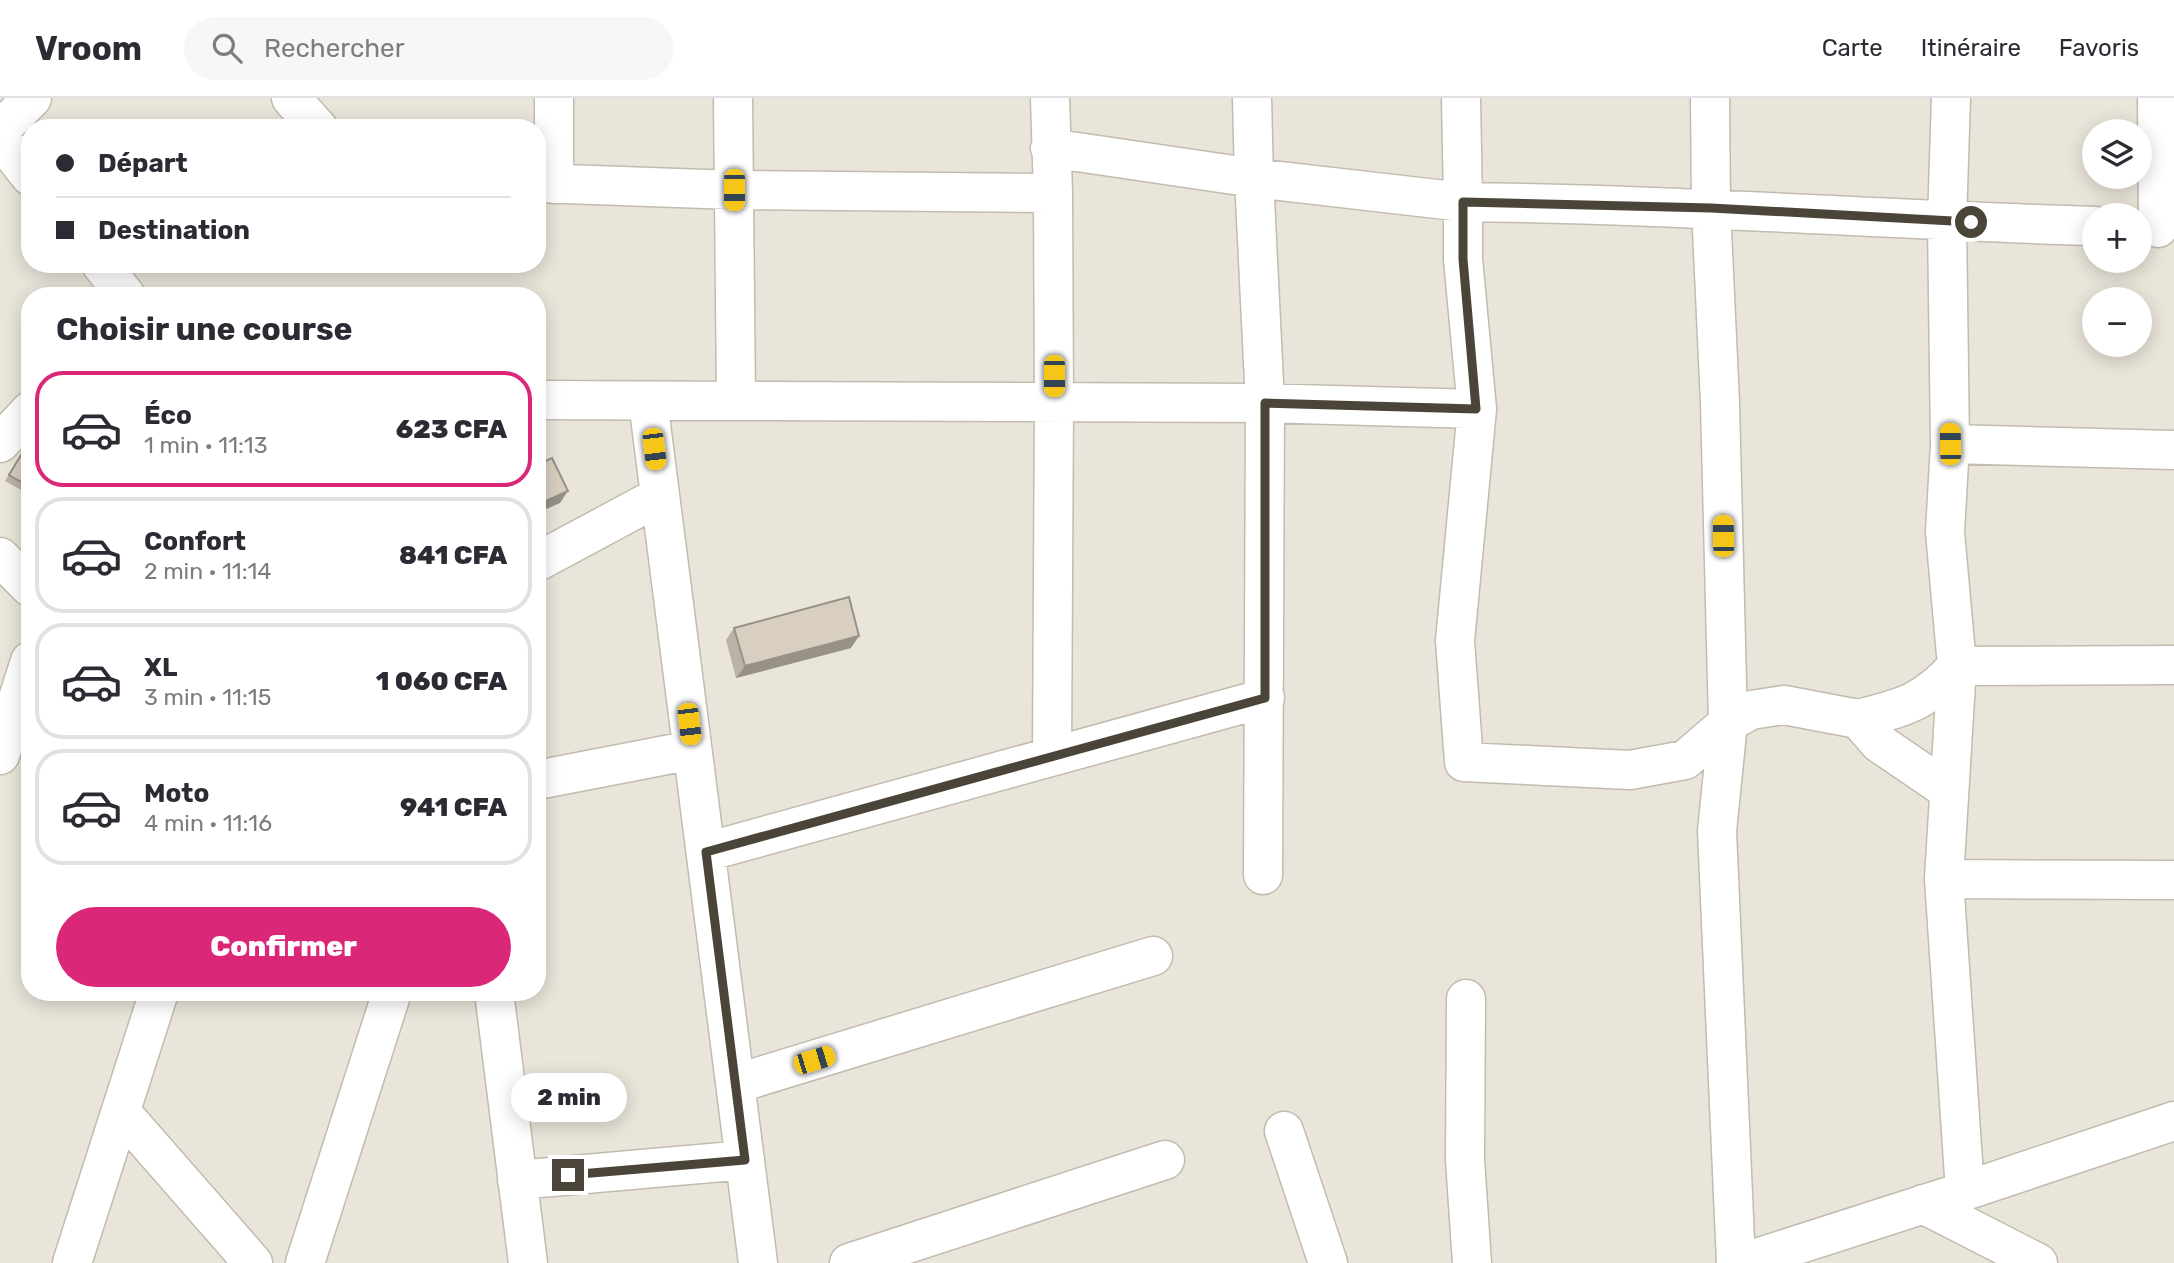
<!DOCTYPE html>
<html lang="fr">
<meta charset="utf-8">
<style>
body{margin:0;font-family:Rubik,sans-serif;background:#f7f7f7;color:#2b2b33;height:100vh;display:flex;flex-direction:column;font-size:26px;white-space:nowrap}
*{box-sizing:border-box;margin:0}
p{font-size:23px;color:#7c7c81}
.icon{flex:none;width:38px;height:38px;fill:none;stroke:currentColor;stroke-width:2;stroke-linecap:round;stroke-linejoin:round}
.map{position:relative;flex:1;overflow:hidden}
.drawer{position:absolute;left:21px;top:189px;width:525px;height:714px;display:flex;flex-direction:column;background:#fff;border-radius:28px;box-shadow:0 4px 18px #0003}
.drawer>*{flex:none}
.guide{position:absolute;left:21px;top:21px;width:525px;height:154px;border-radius:28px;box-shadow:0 4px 18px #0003;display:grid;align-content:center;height:154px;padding:0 35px;background:#fff}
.controls{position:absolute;left:2082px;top:21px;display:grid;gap:14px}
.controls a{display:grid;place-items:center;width:70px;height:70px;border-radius:50%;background:#fff;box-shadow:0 4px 18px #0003;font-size:35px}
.end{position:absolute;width:32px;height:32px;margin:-16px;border:9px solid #4b4439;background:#fff;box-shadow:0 0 0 4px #fff}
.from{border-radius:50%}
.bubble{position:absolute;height:49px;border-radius:24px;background:#fff;box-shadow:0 4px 18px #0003;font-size:23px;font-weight:800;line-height:49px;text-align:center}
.car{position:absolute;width:21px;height:42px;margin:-21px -10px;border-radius:9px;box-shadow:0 0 5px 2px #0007;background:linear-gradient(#f5c518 24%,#345 0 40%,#f5c518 0 76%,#345 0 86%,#f5c518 0)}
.guide b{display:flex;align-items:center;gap:24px;height:66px;font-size:26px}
.guide b+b{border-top:2px solid #e1e1e2}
.guide i{width:18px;height:18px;background:#2b2b33}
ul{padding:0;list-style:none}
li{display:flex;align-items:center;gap:21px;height:116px;margin:0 14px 10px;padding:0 21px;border:4px solid #e1e1e2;border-radius:28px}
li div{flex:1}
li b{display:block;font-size:26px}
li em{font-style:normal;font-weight:800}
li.current{border-color:#db2777}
li>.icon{width:63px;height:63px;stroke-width:1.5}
h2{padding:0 35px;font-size:32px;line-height:84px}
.cta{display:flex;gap:14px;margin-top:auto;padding:14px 35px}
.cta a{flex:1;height:80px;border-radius:42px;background:#db2777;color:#fff;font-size:28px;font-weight:800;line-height:80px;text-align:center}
header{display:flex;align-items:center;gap:42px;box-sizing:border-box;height:98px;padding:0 35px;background:#fff;border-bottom:2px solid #e1e1e2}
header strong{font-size:33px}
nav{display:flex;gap:38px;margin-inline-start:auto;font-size:24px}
.search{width:490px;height:63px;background:#f7f7f7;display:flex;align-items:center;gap:18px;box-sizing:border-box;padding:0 24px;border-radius:38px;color:#7c7c81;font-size:26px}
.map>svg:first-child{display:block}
</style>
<header>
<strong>Vroom</strong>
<div class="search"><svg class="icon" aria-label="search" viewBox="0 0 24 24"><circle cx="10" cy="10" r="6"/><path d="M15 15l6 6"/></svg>Rechercher</div>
<nav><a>Carte</a><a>Itinéraire</a><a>Favoris</a></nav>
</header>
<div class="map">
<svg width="2174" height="1165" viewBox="0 0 2174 1165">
<rect width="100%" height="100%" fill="#f6f3ec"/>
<path fill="#eae5da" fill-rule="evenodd" d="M0 0H2174V1165H0ZM30 30H537V166H30ZM2095 33H2140V79H2095ZM2095 117H2140V163H2095ZM30 198H537V894H30ZM2095 201H2140V247H2095Z"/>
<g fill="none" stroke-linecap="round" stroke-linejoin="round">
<g stroke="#c2bbae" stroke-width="41">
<path id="minor" d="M291 0 318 30
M733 0 736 303
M1050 0 1053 95 1054 304 1052 658
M1252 0 1254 80 1265 305 1263 777
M1710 0 1711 110 1720 305 1728 625 1717 733 1736 1165
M1951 0 1947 123 1950 346 1945 434 1957 568 1944 781 1965 1093
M2157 0 2158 130
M0 32 32 0
M0 40 30 78
M1050 50 1254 80 1463 104 1461 0
M537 85 734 92 1053 95
M554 86V0
M101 166 126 198
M537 302 1265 305 1477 311
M648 303 758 1165
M0 345 30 313
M1950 346 2174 352
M0 459 30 489
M537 464 660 398
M1858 621C1903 610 1926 604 1957 568L2174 567
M0 657 30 563
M537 682 692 652
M1948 692 1879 645 1858 621 1784 607 1751 612 1728 625 1685 662 1630 672 1464 664 1455 543 1477 311 1463 161V104C1674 106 1884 122 2095 128
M706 754 1265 600
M1944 781 2174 782
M494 894 528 1165
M1466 901 1465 1062 1472 1165
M735 986 1153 858
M121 1014 253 1165
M1284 1033 1328 1165
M517 1082 745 1062
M1923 1106 2038 1165
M72 1165 159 894
M305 1165 392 894
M849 1165 1165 1062
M1741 1165 1965 1093 2174 1023"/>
</g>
<use href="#minor" stroke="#fff" stroke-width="38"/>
</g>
<path fill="#bab2a6" d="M21 357 30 362V397L5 383Z
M734 530 851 550 736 580 726 542Z"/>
<path fill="#979187" d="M568 393 560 405 537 415V407Z
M859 538 851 550 736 580 745 568Z"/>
<path fill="#d8cfc1" stroke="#979187" stroke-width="2" d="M21 357 30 362V389L9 377Z
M552 360 568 393 537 407V367Z
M849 499 859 538 745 568 734 530Z"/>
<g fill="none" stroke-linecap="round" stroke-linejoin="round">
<path stroke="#4b4439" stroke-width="9" d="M568 1077 745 1062 706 754 1265 600V305L1476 311 1463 161V104L1711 110 1971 124"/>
</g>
</svg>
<div class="controls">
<a><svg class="icon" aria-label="layers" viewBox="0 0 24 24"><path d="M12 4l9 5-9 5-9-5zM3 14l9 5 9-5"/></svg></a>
<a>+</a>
<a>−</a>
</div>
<i class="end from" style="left:1971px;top:124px"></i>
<i class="end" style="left:568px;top:1077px"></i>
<div class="bubble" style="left:511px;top:975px;width:116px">2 min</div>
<i class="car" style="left:734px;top:92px;rotate:180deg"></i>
<i class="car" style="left:1054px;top:278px;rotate:180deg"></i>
<i class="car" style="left:1950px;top:346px;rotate:359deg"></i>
<i class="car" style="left:654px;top:351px;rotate:173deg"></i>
<i class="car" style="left:1723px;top:438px;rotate:359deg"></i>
<i class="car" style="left:689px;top:626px;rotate:173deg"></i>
<i class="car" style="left:814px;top:962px;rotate:73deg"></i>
<div class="guide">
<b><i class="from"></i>Départ</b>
<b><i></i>Destination</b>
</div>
<section class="drawer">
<h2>Choisir une course</h2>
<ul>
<li class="current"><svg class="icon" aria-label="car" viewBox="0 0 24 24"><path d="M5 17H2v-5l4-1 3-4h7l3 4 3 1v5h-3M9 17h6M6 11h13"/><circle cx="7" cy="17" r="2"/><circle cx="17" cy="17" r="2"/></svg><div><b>Éco</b><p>1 min · 11:13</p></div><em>623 CFA</em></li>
<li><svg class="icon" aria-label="car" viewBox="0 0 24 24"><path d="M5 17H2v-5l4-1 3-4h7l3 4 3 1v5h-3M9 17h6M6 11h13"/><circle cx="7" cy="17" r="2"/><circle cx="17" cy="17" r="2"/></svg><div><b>Confort</b><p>2 min · 11:14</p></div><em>841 CFA</em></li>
<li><svg class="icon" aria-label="car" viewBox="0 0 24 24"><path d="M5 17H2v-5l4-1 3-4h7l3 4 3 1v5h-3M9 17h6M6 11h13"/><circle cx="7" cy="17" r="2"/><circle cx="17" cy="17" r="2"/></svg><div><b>XL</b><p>3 min · 11:15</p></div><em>1 060 CFA</em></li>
<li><svg class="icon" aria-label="car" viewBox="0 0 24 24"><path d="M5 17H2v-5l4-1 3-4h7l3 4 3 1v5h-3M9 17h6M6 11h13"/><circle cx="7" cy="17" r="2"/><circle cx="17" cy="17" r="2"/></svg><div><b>Moto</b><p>4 min · 11:16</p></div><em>941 CFA</em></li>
</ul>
<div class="cta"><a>Confirmer</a></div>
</section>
</div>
